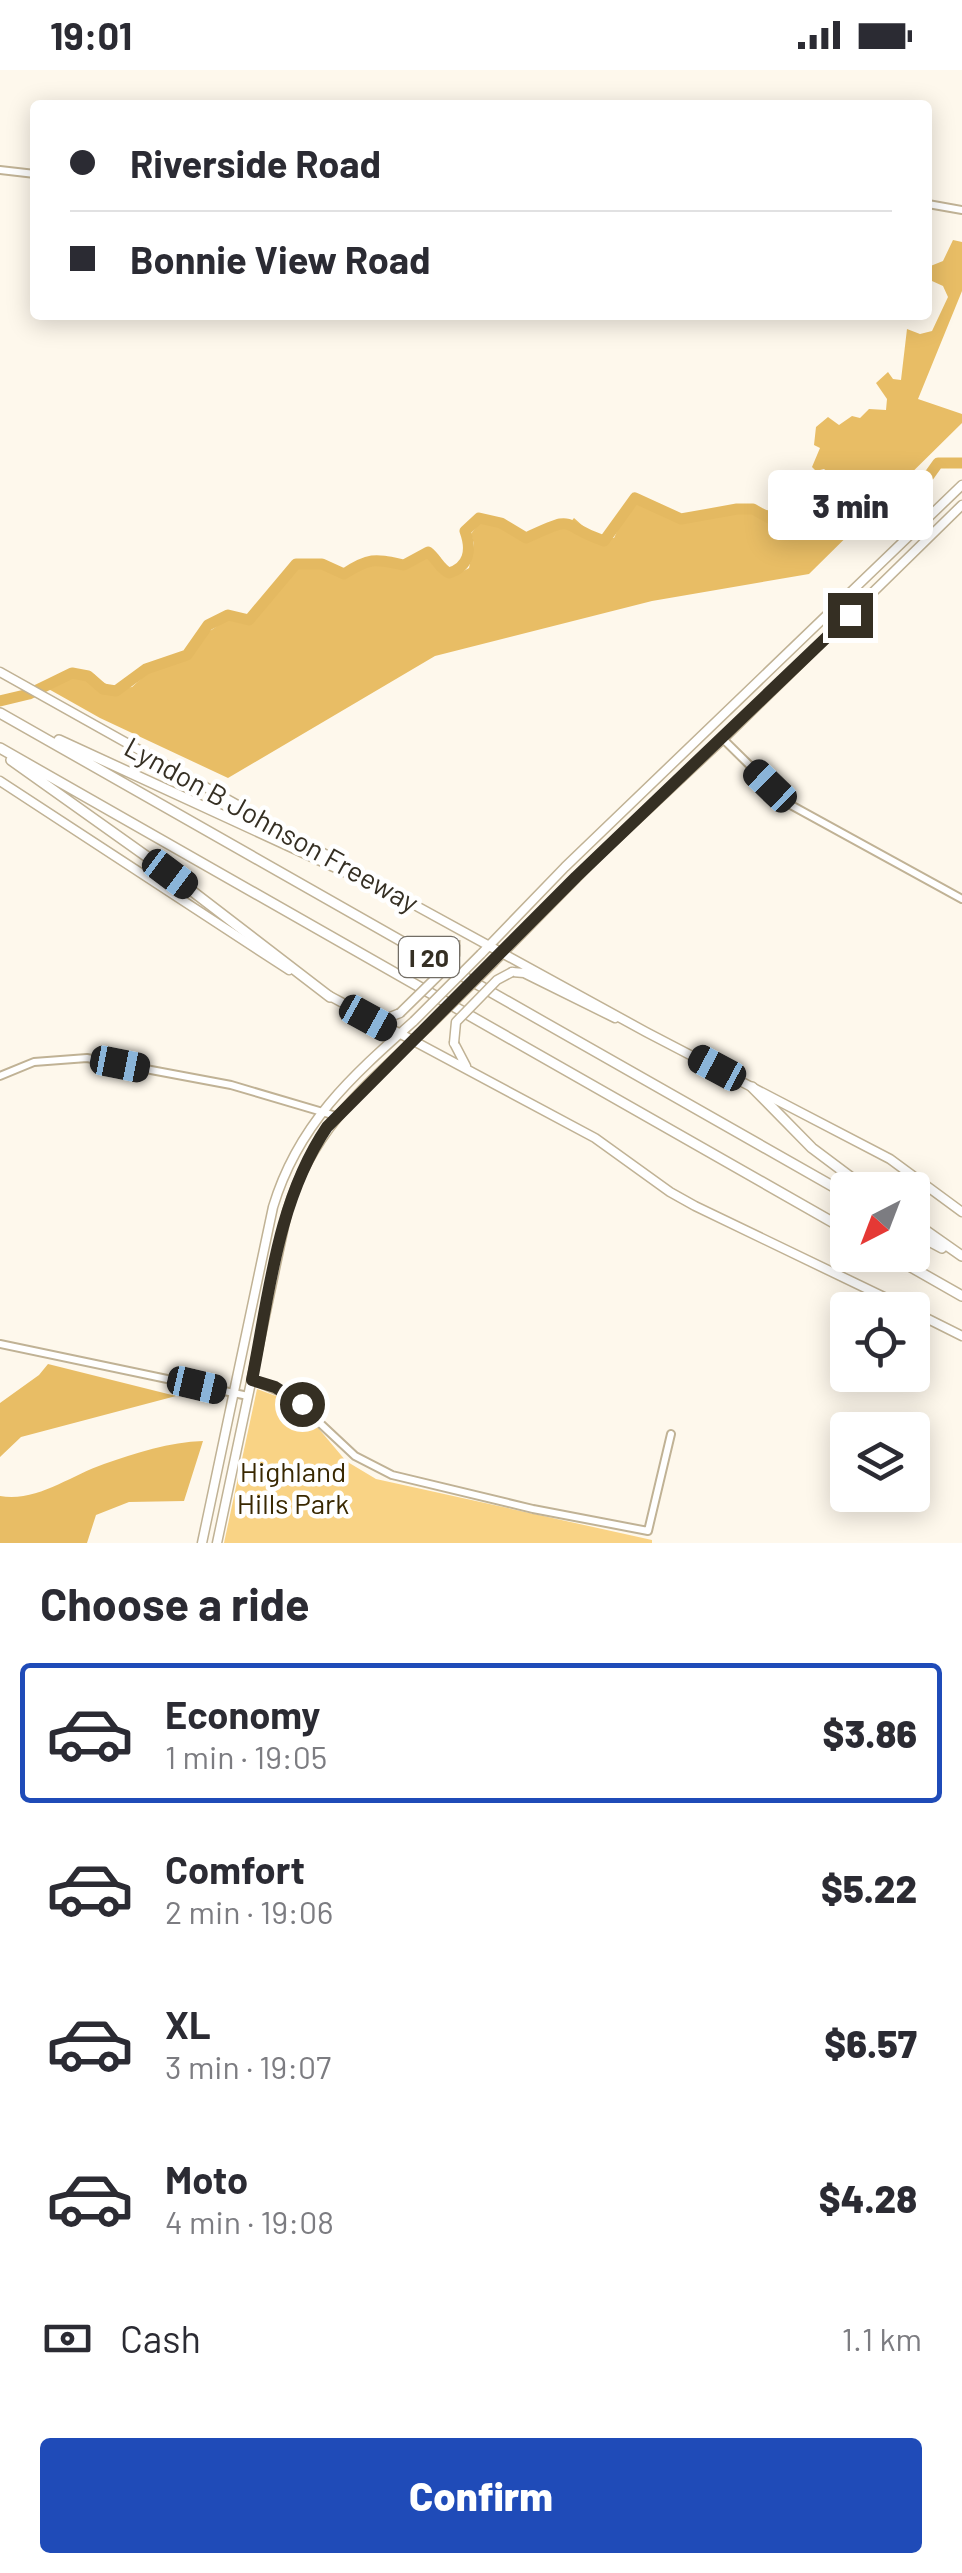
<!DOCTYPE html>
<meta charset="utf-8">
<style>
body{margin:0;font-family:Barlow,sans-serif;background:#f7f7f7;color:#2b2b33;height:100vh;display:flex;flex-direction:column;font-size:38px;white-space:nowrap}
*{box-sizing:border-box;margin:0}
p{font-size:32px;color:#7c7c81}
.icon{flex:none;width:55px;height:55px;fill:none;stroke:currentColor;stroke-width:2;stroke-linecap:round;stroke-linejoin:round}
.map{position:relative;height:1473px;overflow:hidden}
.side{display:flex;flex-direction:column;background:#fff;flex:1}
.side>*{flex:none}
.top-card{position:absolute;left:30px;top:30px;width:902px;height:220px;border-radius:10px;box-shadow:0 5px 25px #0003;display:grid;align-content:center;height:220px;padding:0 40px;background:#fff}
.needle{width:65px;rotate:222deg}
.controls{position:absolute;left:830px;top:1102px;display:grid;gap:20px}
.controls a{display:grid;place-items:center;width:100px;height:100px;border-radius:10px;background:#fff;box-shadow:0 5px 25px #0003;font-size:50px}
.end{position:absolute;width:45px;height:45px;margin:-22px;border:12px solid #352f23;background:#fff;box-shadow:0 0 0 5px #fff}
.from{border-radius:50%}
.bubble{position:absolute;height:70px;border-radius:10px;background:#fff;box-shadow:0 5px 25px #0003;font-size:32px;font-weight:800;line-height:70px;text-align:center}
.car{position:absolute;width:30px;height:60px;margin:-30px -15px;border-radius:12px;box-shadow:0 0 8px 2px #0007;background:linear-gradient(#222 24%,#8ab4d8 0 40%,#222 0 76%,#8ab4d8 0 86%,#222 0)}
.top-card b{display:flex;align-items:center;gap:35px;height:95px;font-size:38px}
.top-card b+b{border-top:2px solid #e1e1e2}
.top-card i{width:25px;height:25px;background:#2b2b33}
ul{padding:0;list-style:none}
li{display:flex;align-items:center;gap:30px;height:140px;margin:0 20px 15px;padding:0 20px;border:5px solid transparent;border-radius:10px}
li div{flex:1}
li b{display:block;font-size:38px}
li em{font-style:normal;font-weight:800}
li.current{border-color:#1f4bb8}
li>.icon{width:90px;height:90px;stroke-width:1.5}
h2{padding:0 40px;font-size:45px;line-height:120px}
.pay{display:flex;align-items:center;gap:25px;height:110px;padding:0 40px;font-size:38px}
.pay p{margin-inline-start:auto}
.button{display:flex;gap:20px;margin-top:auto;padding:20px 40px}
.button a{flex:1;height:115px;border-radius:10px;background:#1f4bb8;color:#fff;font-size:40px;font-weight:800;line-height:115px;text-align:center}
.status{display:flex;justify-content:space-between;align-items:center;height:70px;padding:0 50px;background:#fff;direction:ltr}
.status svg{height:28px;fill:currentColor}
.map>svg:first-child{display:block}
</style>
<div class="status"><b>19:01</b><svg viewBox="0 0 49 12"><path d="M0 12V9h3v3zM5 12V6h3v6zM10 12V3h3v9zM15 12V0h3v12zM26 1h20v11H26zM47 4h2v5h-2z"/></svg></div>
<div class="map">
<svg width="962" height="1473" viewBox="0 0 962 1473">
<rect width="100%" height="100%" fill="#fef8ec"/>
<path fill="#f9d385" d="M257 1319 287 1330 308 1346 346 1391 376 1409 652 1470V1473H224Z"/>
<path fill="#e8bd65" d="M953 170 962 172V221L918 329 962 344V353L809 504 652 531 435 586 228 708 100 648 45 617 81 600 94 604 100 611 117 619 132 617 155 596 190 586 204 565 235 544 254 548C277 530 289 485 324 492 330 494 339 501 345 505L371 490 407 497 430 483 440 487 449 502 458 504 469 498 474 474 471 464 482 449 501 451 529 469 569 454 574 448 593 465 614 468 630 433 642 428C653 433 666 443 678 446 698 450 721 437 741 436 757 436 769 443 788 441L811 413 831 412 829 403 824 399 816 401 812 397 820 378 814 375 816 357 828 347 839 355 852 346 860 348 869 339 886 340 887 329 876 313 888 302 893 309 901 310 907 259 920 264 932 261 948 227 943 216 932 211 928 197 943 191Z
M48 1294 176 1326 21 1367 0 1387V1333L39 1305Z
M203 1371 184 1431 129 1432 96 1445 87 1473H0V1426C38 1432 69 1406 104 1394 135 1383 170 1372 203 1371Z"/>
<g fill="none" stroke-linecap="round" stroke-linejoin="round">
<path stroke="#e4b961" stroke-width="11" d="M0 631 29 624 72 603 88 606 103 619 116 621 146 599 187 585 208 555 228 545 249 550 296 494H322L344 504C370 487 375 489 404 495L428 482C436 488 440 499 449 503 469 497 472 480 465 461L479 448 501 453 526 468C580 443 556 455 604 471L635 428 681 449 737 439H753L769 448 782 445 813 411 905 428 918 421 938 393H962"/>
<g stroke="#c0b295" stroke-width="10">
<path id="minor" d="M0 100 35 104
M928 134 962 140
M723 669 789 734 962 829
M0 1006 34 992 87 988 231 1015 336 1046
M0 1274 248 1326
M252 1310 292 1327 355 1386 392 1405 533 1439 648 1461 671 1364"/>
</g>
<g stroke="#c0b295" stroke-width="11">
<path id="major" d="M0 602 366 807
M0 711 289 900
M400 827 646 962 890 1089 962 1142
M481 884 565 797 962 415
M494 892 598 786 723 669 962 435
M512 902 524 903 615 948
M326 924 595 1068 670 1122 695 1136 911 1240
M372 948 385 949 400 943
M454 973 466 996
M912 1241 962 1266
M202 1473 273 1137C298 1054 351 1007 414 951
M217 1473 287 1142C311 1060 367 1014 427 958"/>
</g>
<g stroke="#c0b295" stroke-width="12">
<path id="highway" d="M0 643 848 1125
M59 670 402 828
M0 678 848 1161
M11 690 153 791 330 927
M752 1017 812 1078 868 1120
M912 1151 962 1186
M912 1162 942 1178
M890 1185 962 1226"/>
</g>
<use href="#minor" stroke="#fff" stroke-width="6"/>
<use href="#major" stroke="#fff" stroke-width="8"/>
<use href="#highway" stroke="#fff" stroke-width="9"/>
<g stroke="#c0b295" stroke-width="11" stroke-linecap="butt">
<path id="major-bridge" d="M400 943 450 894 455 885V870
M414 951 481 884
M427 958 494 892
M454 973 456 952 497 910 512 902"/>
</g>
<use href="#major-bridge" stroke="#fff" stroke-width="8"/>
</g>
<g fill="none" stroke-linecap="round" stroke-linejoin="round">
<path stroke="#352f23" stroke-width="12" d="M302 1334 275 1317 252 1310C269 1225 277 1131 327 1057L576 807 850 545"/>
</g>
<g text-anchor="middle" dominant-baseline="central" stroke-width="9" stroke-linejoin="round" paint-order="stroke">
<rect fill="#fff" stroke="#726d65" stroke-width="2.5" x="399" y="867" width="60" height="40" rx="8"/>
<g font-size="25" font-weight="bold" fill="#352f23">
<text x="429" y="887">I 20</text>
</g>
<g font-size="28" fill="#352f23" stroke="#fff">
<text transform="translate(272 754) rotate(29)">Lyndon B Johnson Freeway</text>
</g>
<g font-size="28" fill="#392801" stroke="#fff">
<text x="293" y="1401">Highland<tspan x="293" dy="32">Hills Park</tspan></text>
</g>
</g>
</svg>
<div class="controls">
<a><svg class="needle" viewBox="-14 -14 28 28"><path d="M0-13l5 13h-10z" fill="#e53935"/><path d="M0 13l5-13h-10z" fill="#7c7c81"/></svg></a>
<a><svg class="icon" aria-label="locate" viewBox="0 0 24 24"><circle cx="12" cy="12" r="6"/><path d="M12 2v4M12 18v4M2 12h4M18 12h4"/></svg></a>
<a><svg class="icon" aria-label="layers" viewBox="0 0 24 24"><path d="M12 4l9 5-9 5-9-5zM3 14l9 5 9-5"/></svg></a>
</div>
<i class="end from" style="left:302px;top:1334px"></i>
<i class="end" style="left:850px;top:545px"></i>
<div class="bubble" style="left:768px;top:400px;width:165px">3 min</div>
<i class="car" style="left:770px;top:716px;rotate:314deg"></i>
<i class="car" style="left:170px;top:804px;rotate:127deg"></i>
<i class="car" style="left:368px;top:948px;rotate:119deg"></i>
<i class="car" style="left:120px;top:994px;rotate:101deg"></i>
<i class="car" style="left:717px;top:998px;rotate:298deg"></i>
<i class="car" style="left:197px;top:1315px;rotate:103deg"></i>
<div class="top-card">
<b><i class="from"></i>Riverside Road</b>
<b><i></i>Bonnie View Road</b>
</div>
</div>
<section class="side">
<h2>Choose a ride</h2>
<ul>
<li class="current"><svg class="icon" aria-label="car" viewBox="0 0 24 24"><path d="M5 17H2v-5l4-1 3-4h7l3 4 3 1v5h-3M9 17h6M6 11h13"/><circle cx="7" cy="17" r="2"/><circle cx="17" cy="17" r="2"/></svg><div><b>Economy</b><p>1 min · 19:05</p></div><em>$3.86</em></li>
<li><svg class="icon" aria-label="car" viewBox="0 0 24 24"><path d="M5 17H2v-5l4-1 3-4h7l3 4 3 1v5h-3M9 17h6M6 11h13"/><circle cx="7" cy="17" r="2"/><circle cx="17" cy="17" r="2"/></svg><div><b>Comfort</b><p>2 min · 19:06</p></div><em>$5.22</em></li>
<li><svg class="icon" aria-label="car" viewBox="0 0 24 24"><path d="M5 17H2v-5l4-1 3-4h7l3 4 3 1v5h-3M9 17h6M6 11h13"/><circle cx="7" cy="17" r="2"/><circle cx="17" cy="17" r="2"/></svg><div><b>XL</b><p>3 min · 19:07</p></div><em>$6.57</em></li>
<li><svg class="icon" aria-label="car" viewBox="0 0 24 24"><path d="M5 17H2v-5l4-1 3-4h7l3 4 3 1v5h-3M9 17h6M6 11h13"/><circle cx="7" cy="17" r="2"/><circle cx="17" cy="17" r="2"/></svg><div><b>Moto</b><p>4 min · 19:08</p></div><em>$4.28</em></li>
</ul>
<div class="pay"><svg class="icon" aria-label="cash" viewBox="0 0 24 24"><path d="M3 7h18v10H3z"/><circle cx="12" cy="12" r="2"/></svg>Cash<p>1.1 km</p></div>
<div class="button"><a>Confirm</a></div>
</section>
